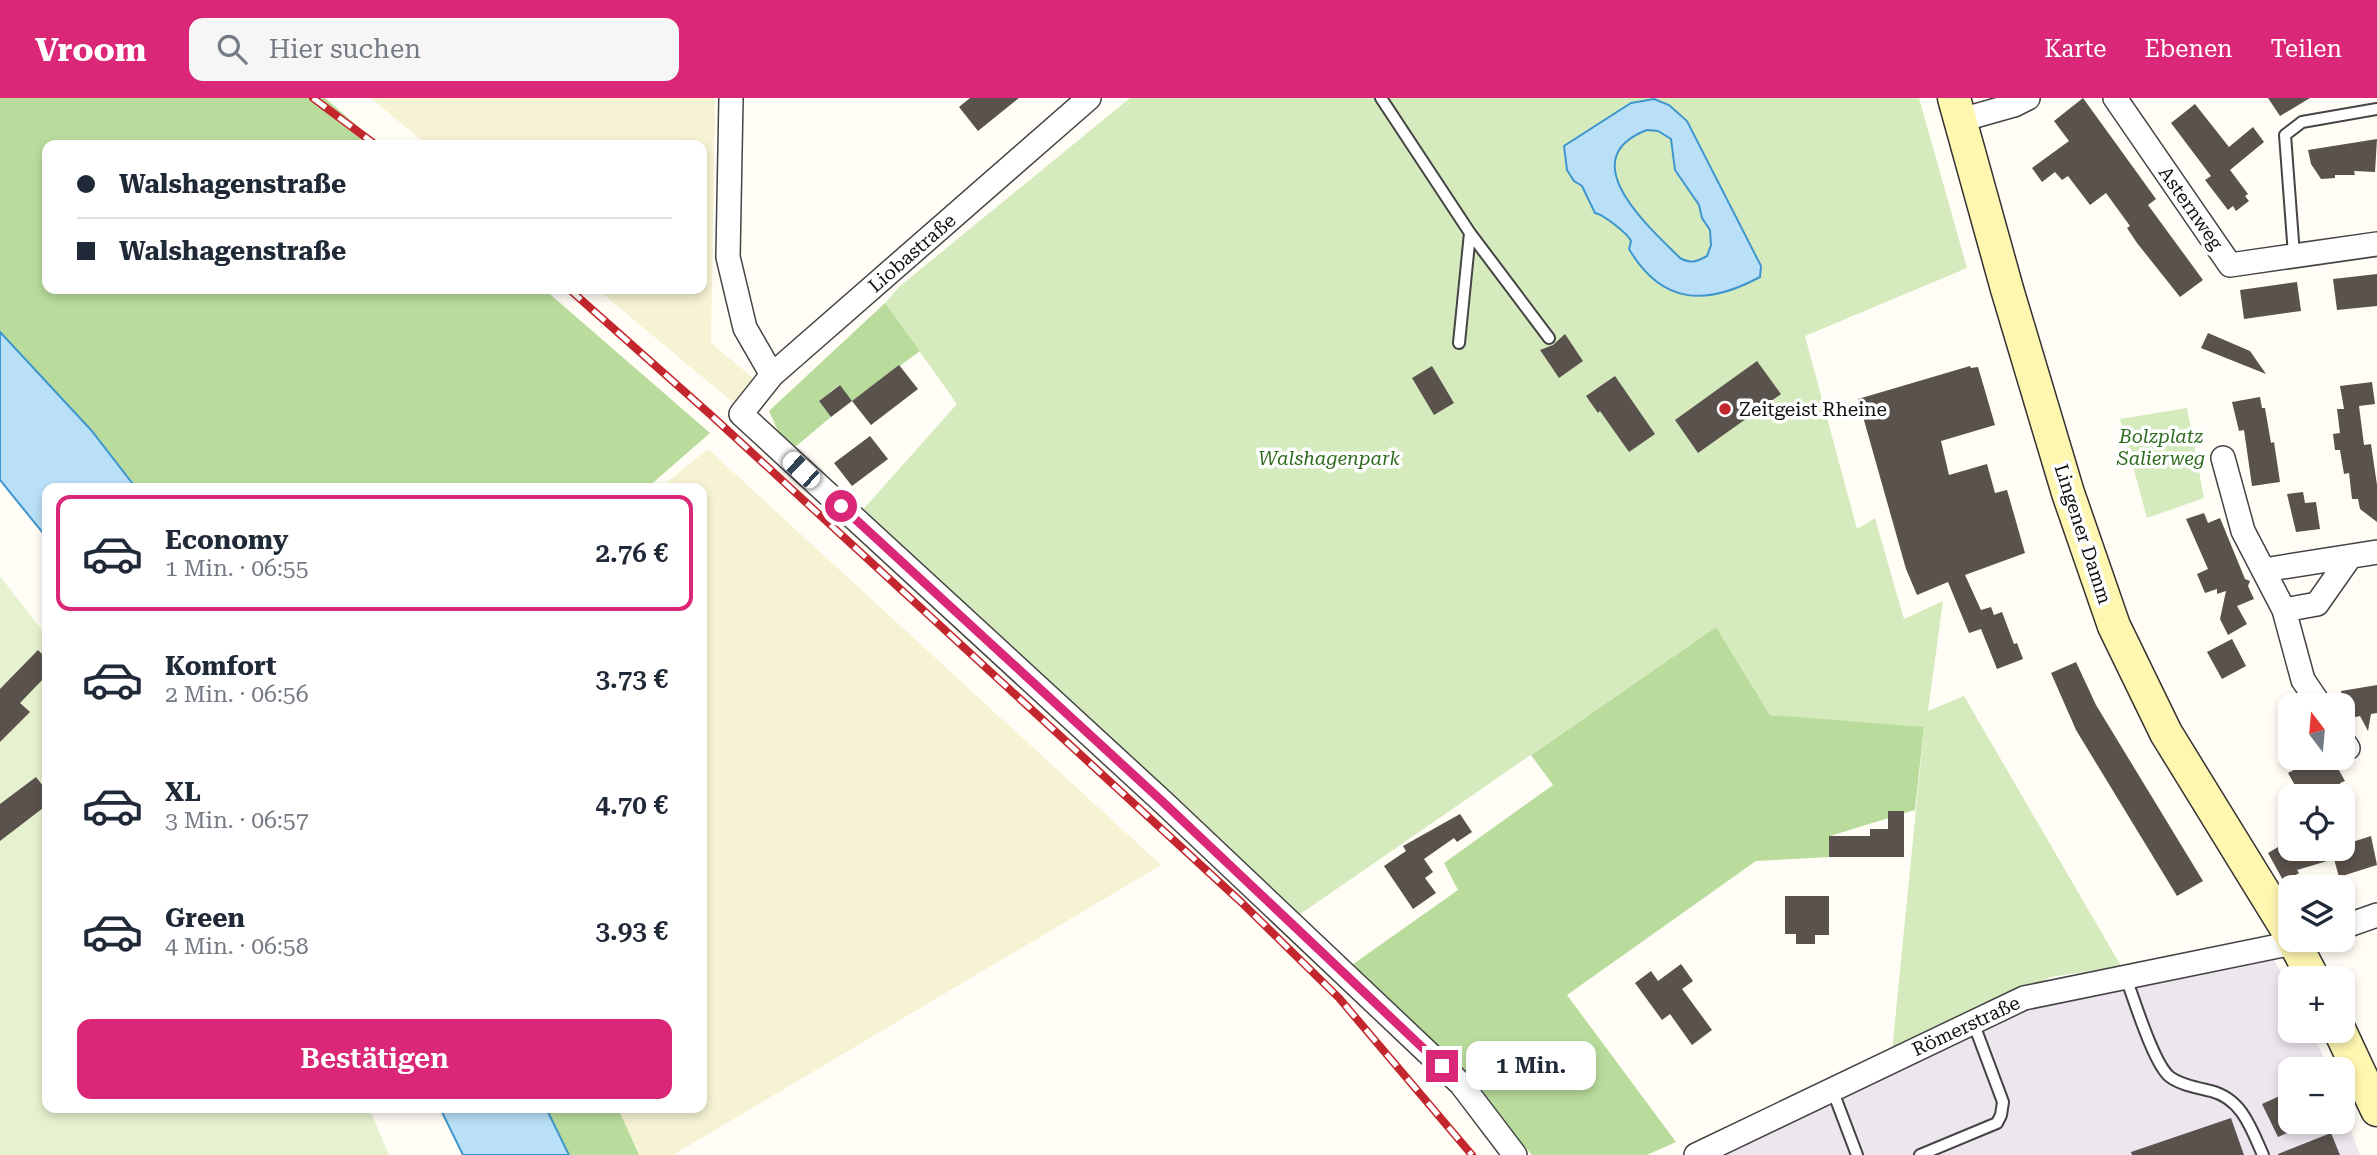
<!DOCTYPE html>
<html lang="de">
<meta charset="utf-8">
<style>
body{margin:0;font-family:"Roboto Serif",serif;background:#f6f6f7;color:#1f2937;height:100vh;display:flex;flex-direction:column;font-size:26px;white-space:nowrap}
*{box-sizing:border-box;margin:0}
p{font-size:23px;color:#747a83}
.icon{flex:none;width:38px;height:38px;fill:none;stroke:currentColor;stroke-width:2;stroke-linecap:round;stroke-linejoin:round}
.map{position:relative;flex:1;overflow:hidden}
.details{position:absolute;left:42px;top:385px;width:665px;height:630px;display:flex;flex-direction:column;background:#fff;border-radius:14px;box-shadow:0 4px 10px #0003}
.details>*{flex:none}
.guide{position:absolute;left:42px;top:42px;width:665px;height:154px;border-radius:14px;box-shadow:0 4px 10px #0003;display:grid;align-content:center;height:154px;padding:0 35px;background:#fff}
.needle{width:46px;rotate:344deg}
.controls{position:absolute;left:2278px;top:595px;display:grid;gap:14px}
.controls a{display:grid;place-items:center;width:77px;height:77px;border-radius:14px;background:#fff;box-shadow:0 4px 10px #0003;font-size:35px}
.end{position:absolute;width:32px;height:32px;margin:-16px;border:9px solid #db2777;background:#fff;box-shadow:0 0 0 4px #fff}
.from{border-radius:50%}
.bubble{position:absolute;height:49px;border-radius:14px;background:#fff;box-shadow:0 4px 10px #0003;font-size:23px;font-weight:600;line-height:49px;text-align:center}
.car{position:absolute;width:21px;height:42px;margin:-21px -10px;border-radius:9px;box-shadow:0 0 5px 2px #0007;background:linear-gradient(#fff 24%,#345 0 40%,#fff 0 76%,#345 0 86%,#fff 0)}
.guide b{display:flex;align-items:center;gap:24px;height:66px;font-size:26px}
.guide b+b{border-top:2px solid #e0e1e3}
.guide i{width:18px;height:18px;background:#1f2937}
ul{padding:12px 0 0;list-style:none}
li{display:flex;align-items:center;gap:21px;height:116px;margin:0 14px 10px;padding:0 21px;border:4px solid transparent;border-radius:14px}
li div{flex:1}
li b{display:block;font-size:26px}
li em{font-style:normal;font-weight:600}
li.active{border-color:#db2777}
li>.icon{width:63px;height:63px;stroke-width:1.5}
.button{display:flex;gap:14px;margin-top:auto;padding:14px 35px}
.button a{flex:1;height:80px;border-radius:14px;background:#db2777;color:#fff;font-size:28px;font-weight:600;line-height:80px;text-align:center}
header{display:flex;align-items:center;gap:42px;box-sizing:border-box;height:98px;padding:0 35px;background:#db2777;color:#fff}
header strong{font-size:33px}
nav{display:flex;gap:38px;margin-inline-start:auto;font-size:24px}
.search{width:490px;height:63px;background:#f6f6f7;display:flex;align-items:center;gap:18px;box-sizing:border-box;padding:0 24px;border-radius:14px;color:#747a83;font-size:26px}
.map>svg:first-child{display:block}
</style>
<header>
<strong>Vroom</strong>
<div class="search"><svg class="icon" aria-label="search" viewBox="0 0 24 24"><circle cx="10" cy="10" r="6"/><path d="M15 15l6 6"/></svg>Hier suchen</div>
<nav><a>Karte</a><a>Ebenen</a><a>Teilen</a></nav>
</header>
<div class="map">
<svg width="2377" height="1057" viewBox="0 0 2377 1057">
<rect width="100%" height="100%" fill="#fffdf5"/>
<path fill="#eee6ef" d="M2272 858 2291 893V933H2312L2329 971H2291V1024H2343V1012L2360 1057H1725L2025 903Z"/>
<path fill="#f6f3d4" d="M371 0H715L711 245 757 283 736 307 597 191H702V47H427Z
M708 351 1161 767 673 1057H639L618 1010H702V390H660Z"/>
<path fill="#d5ebbd" d="M1130 0H1919L1967 170 1805 238 1857 431 1875 420 1904 521 1943 503 1928 613 1964 598 2121 868 2051 879 1892 954 1924 630 1770 617 1716 529 1296 819 859 416 957 306 885 205 900 188Z
M2187 310 2204 400 2147 420 2120 321Z"/>
<path fill="#b9dc9c" d="M0 0H325L379 47H47V191H544L710 335 647 390H136L91 332 0 234Z
M885 205 920 253 852 303 839 287 819 303 831 319 788 355 769 313Z
M1716 529 1770 617 1924 629 1915 712 1830 738 1829 759 1756 763 1567 897 1676 1044 1647 1057H1532L1465 980 1349 869 1458 792 1444 765 1553 687 1531 657Z
M546 1010H618L639 1057H569Z"/>
<path fill="#e6f2cf" d="M0 478 47 539V1010H369L389 1057H0Z"/>
<path fill="#b9e0f7" stroke="#3f96cf" stroke-width="2" fill-rule="evenodd" d="M1654 1 1669 7 1687 23 1761 168 1760 179C1706 208 1662 207 1629 151L1631 143C1628 136 1603 116 1595 115L1582 88 1574 83 1567 72 1564 48 1631 5ZM1647 32 1658 33 1671 41 1675 72 1699 107 1702 120 1710 132 1711 147 1707 158C1696 164 1691 166 1680 160 1649 129 1571 61 1647 32Z
M0 234 91 332 136 390H47V440L0 382Z
M440 1010H546L569 1057H463Z"/>
<path fill="#5a524d" d="M970 0H1019L978 33 959 9Z
M2083 0 2156 101 2148 107 2203 182 2180 199 2137 145 2127 130 2130 128 2106 95 2090 107 2068 78 2062 82 2055 74 2042 84 2032 70 2069 43 2054 23Z
M2268 0H2310L2280 18Z
M2195 6 2229 49 2253 29 2264 44 2230 72 2248 96 2245 98 2249 103 2236 113 2233 108 2228 112 2205 82 2211 78 2171 25Z
M2377 41 2375 74 2354 73 2355 77H2335V80L2321 81 2311 66 2308 52Z
M2377 176V208L2337 212 2333 181Z
M2297 184 2301 213 2244 221 2240 192Z
M2208 235 2250 253 2266 276 2201 250Z
M1565 236 1583 263 1559 280 1540 252 1553 247Z
M1757 263 1781 296 1698 355 1675 322Z
M899 267 918 291 871 327 852 303 831 319 819 303 840 287 852 303Z
M1432 268 1454 305 1434 317 1412 280Z
M1970 268 1971 270 1978 269 1995 327 1941 343 1949 377 1987 366 1995 395 2007 392 2025 455 1965 477 1981 512 1991 509 1994 517 2002 514 2014 546 2017 545 2023 561 1997 571 1981 531 1969 535 1948 484 1917 497 1906 471 1858 301Z
M1615 278 1655 336 1629 354 1600 313 1598 315 1586 298Z
M2372 284 2375 306 2359 308 2364 347 2371 346 2377 387V424L2360 411 2358 401H2352L2349 375 2344 376 2340 352H2335L2333 336 2340 335 2337 311H2344L2340 288Z
M2260 299 2262 310H2265L2271 345 2274 344 2280 384 2252 388 2244 332 2239 333 2232 304Z
M870 338 888 361 852 388 834 365Z
M2303 394 2305 405 2316 404 2320 431 2296 434 2287 396Z
M2204 415 2208 425 2220 420 2245 481 2250 483 2248 488 2254 501 2237 508 2247 526 2228 537 2220 521 2226 493 2217 496V491L2205 495 2197 476 2208 471 2186 421Z
M2232 541 2246 568 2222 581 2207 554Z
M38 552 47 561V577L20 605 30 614 0 644V591Z
M2076 564 2096 607 2203 783 2177 798 2076 632 2051 575Z
M2377 587V615L2371 616 2368 633 2360 618 2346 621 2341 593Z
M2317 660H2332L2345 683 2340 685 2341 688 2321 698H2301L2288 675Z
M36 679 47 693V707L0 743V706Z
M1888 713H1904V759H1829V738H1870V731H1888Z
M1460 716 1472 734 1457 744 1454 740 1424 761 1433 774 1425 780 1436 795 1413 811 1384 768 1406 753 1403 748Z
M2371 738 2377 767 2339 779 2334 761 2297 772 2299 775 2284 784 2268 755 2283 746 2286 751H2343V747Z
M1785 798H1829V837H1815V846H1796V836H1785Z
M1681 866 1693 883 1682 891 1712 932 1692 947 1670 916 1662 922 1635 885 1651 873 1658 883Z
M2291 993V1033L2278 1039 2262 1006Z
M2231 1020 2244 1057H2132L2131 1054Z
M2331 1035 2340 1057H2278V1056Z"/>
<g fill="none" stroke-linecap="round" stroke-linejoin="round">
<g stroke="#444" stroke-width="14">
<path id="service" d="M1381 0 1470 135 1549 240
M2294 157 2285 37 2302 24 2377 11
M1459 245 1470 135
M2126 880C2134 901 2154 967 2170 979 2181 987 2198 990 2211 993 2242 1001 2251 1030 2263 1057
M1832 991 1857 1057
M1920 1057 1997 1025 2001 1017 2003 1004 1973 924"/>
</g>
<g stroke="#444" stroke-width="26">
<path id="minor" d="M731 0 728 159 745 230 772 277
M1089 0 772 277 741 316 1164 705 1461 986 1515 1057
M2115 0 2230 167 2377 146
M1961 22 2014 7 2028 0
M2223 360 2243 433 2284 512 2303 582 2320 607
M2264 472 2377 454
M2284 512 2317 506 2350 459
M2343 643 2348 650
M2343 829 2377 817
M1696 1057 2024 900 2308 842"/>
</g>
<g stroke="#333" stroke-width="35">
<path id="secondary" d="M1954 0 2007 191 2068 395 2114 528 2166 635 2291 838
M2293 842 2313 880
M2340 933 2377 1012"/>
</g>
<use href="#service" stroke="#fff" stroke-width="10"/>
<use href="#minor" stroke="#fff" stroke-width="23"/>
<use href="#secondary" stroke="#fff6b0" stroke-width="32"/>
<g stroke="#c4262e" stroke-width="8">
<path id="rail" d="M313 0 376 47
M569 191 712 318 1241 804 1339 900 1472 1057"/>
</g>
<use href="#rail" stroke="#fff" stroke-width="5" stroke-dasharray="16" stroke-linecap="butt"/>
</g>
<g fill="none" stroke-linecap="round" stroke-linejoin="round">
<path stroke="#db2777" stroke-width="9" d="M841 408 1164 705 1442 968"/>
</g>
<circle fill="#c4262e" stroke="#fff" stroke-width="2.5" cx="1725" cy="311" r="7"/>
<g text-anchor="middle" dominant-baseline="central" stroke-width="7" stroke-linejoin="round" paint-order="stroke">
<g font-size="19" fill="#111" stroke="#fff">
<text transform="translate(2191 110) rotate(55)">Asternweg</text>
<text transform="translate(912 155) rotate(-41)">Liobastraße</text>
<text transform="translate(2083 436) rotate(72)">Lingener Damm</text>
<text transform="translate(1966 928) rotate(-25)">Römerstraße</text>
</g>
<g font-size="19" fill="#111" stroke="#fff" text-anchor="start">
<text x="1739" y="311">Zeitgeist Rheine</text>
</g>
<g font-size="19" font-style="italic" fill="#2f6b1f" stroke="#fff">
<text x="2161" y="338">Bolzplatz<tspan x="2161" dy="22">Salierweg</tspan></text>
<text x="1329" y="360">Walshagenpark</text>
</g>
</g>
</svg>
<div class="controls">
<a><svg class="needle" viewBox="-14 -14 28 28"><path d="M0-13l5 13h-10z" fill="#e53935"/><path d="M0 13l5-13h-10z" fill="#747a83"/></svg></a>
<a><svg class="icon" aria-label="locate" viewBox="0 0 24 24"><circle cx="12" cy="12" r="6"/><path d="M12 2v4M12 18v4M2 12h4M18 12h4"/></svg></a>
<a><svg class="icon" aria-label="layers" viewBox="0 0 24 24"><path d="M12 4l9 5-9 5-9-5zM3 14l9 5 9-5"/></svg></a>
<a>+</a>
<a>−</a>
</div>
<i class="end from" style="left:841px;top:408px"></i>
<i class="end" style="left:1442px;top:968px"></i>
<div class="bubble" style="left:1466px;top:943px;width:130px">1 Min.</div>
<i class="car" style="left:801px;top:372px;rotate:313deg"></i>
<div class="guide">
<b><i class="from"></i>Walshagenstraße</b>
<b><i></i>Walshagenstraße</b>
</div>
<section class="details">
<ul>
<li class="active"><svg class="icon" aria-label="car" viewBox="0 0 24 24"><path d="M5 17H2v-5l4-1 3-4h7l3 4 3 1v5h-3M9 17h6M6 11h13"/><circle cx="7" cy="17" r="2"/><circle cx="17" cy="17" r="2"/></svg><div><b>Economy</b><p>1 Min. · 06:55</p></div><em>2.76 €</em></li>
<li><svg class="icon" aria-label="car" viewBox="0 0 24 24"><path d="M5 17H2v-5l4-1 3-4h7l3 4 3 1v5h-3M9 17h6M6 11h13"/><circle cx="7" cy="17" r="2"/><circle cx="17" cy="17" r="2"/></svg><div><b>Komfort</b><p>2 Min. · 06:56</p></div><em>3.73 €</em></li>
<li><svg class="icon" aria-label="car" viewBox="0 0 24 24"><path d="M5 17H2v-5l4-1 3-4h7l3 4 3 1v5h-3M9 17h6M6 11h13"/><circle cx="7" cy="17" r="2"/><circle cx="17" cy="17" r="2"/></svg><div><b>XL</b><p>3 Min. · 06:57</p></div><em>4.70 €</em></li>
<li><svg class="icon" aria-label="car" viewBox="0 0 24 24"><path d="M5 17H2v-5l4-1 3-4h7l3 4 3 1v5h-3M9 17h6M6 11h13"/><circle cx="7" cy="17" r="2"/><circle cx="17" cy="17" r="2"/></svg><div><b>Green</b><p>4 Min. · 06:58</p></div><em>3.93 €</em></li>
</ul>
<div class="button"><a>Bestätigen</a></div>
</section>
</div>
